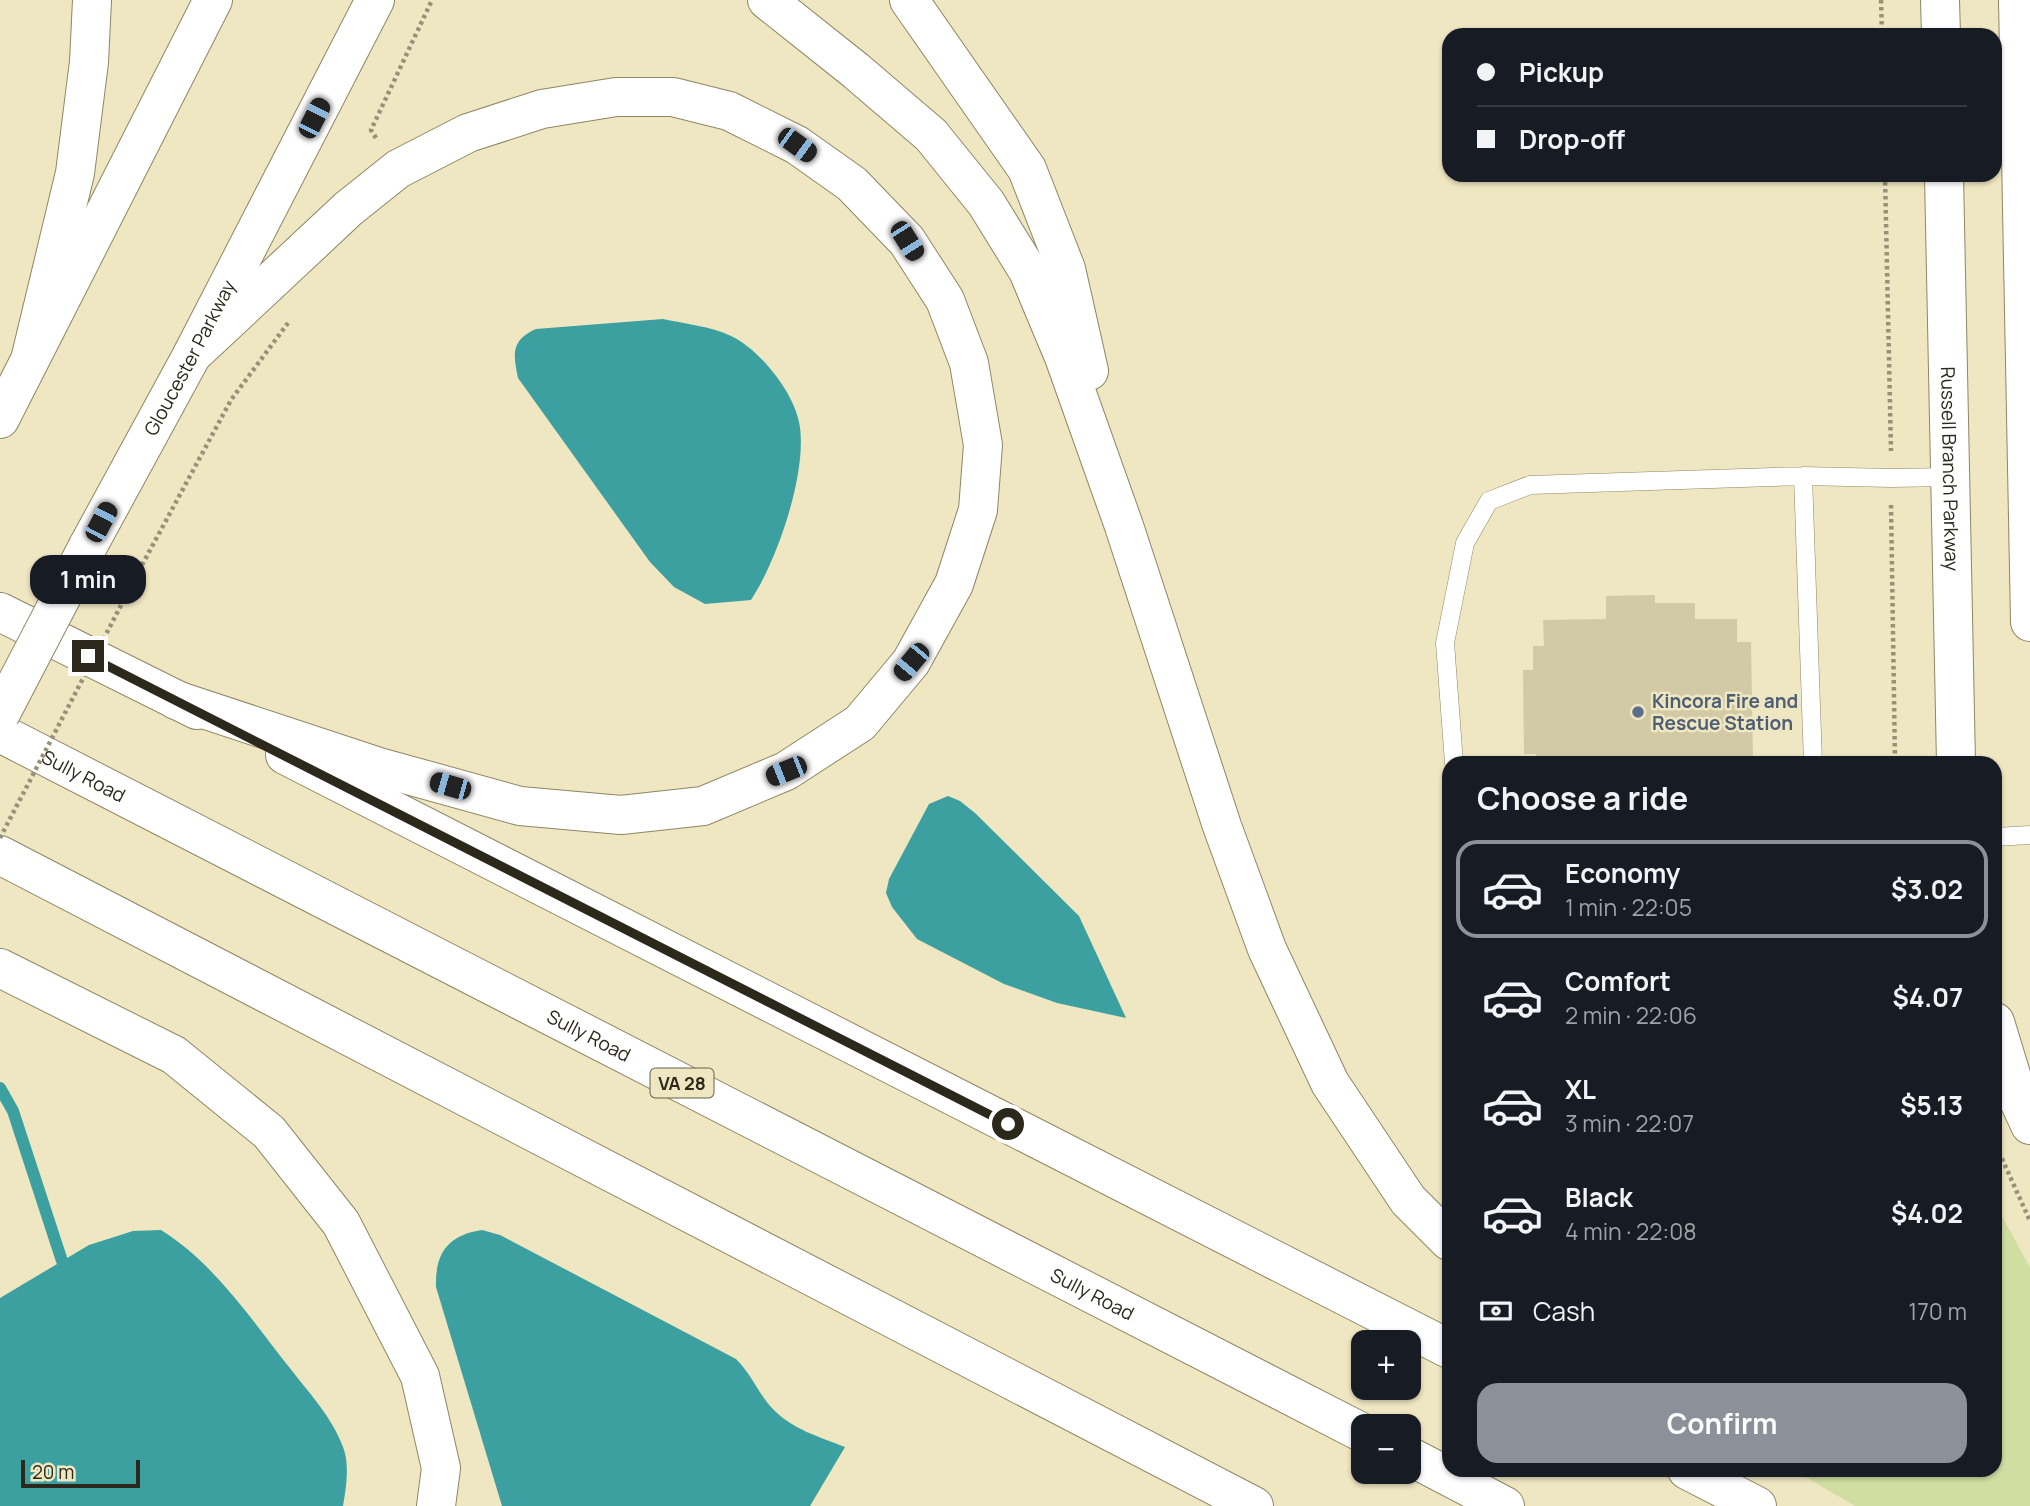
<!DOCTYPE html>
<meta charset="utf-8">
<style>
body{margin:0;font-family:Manrope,sans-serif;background:#20242c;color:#f1f3f6;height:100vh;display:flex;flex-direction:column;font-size:26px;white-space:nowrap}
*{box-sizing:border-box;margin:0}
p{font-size:23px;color:#9ea1a6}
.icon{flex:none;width:38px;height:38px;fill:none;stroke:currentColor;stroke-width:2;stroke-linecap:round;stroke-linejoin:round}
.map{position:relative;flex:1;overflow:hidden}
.details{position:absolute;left:1442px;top:756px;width:560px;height:721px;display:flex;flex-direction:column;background:#171b24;border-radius:21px;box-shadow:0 2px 5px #0004}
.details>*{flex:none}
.guide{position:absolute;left:1442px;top:28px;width:560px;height:154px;border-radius:21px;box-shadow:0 2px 5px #0004;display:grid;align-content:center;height:154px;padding:0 35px;background:#171b24}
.controls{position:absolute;left:1351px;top:1330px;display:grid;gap:14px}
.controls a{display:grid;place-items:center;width:70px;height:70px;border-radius:14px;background:#171b24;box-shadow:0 2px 5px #0004;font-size:35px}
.scale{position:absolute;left:21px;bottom:18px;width:119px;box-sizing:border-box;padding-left:7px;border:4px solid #2c281b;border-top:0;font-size:19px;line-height:24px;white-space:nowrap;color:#2c281b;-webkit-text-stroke:5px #efe6c2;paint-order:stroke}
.end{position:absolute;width:32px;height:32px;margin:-16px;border:9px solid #2c281b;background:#fff;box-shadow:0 0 0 4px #fff}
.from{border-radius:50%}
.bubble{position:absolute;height:49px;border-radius:21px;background:#171b24;box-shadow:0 2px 5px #0004;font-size:23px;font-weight:700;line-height:49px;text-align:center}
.car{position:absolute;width:21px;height:42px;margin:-21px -10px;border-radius:9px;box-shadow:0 0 5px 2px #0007;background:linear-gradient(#222 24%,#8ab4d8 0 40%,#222 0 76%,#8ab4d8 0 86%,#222 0)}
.guide b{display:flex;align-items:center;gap:24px;height:66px;font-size:26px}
.guide b+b{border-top:2px solid #363941}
.guide i{width:18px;height:18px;background:#f1f3f6}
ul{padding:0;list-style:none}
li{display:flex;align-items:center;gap:21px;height:98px;margin:0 14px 10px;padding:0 21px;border:4px solid transparent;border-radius:21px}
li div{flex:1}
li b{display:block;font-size:26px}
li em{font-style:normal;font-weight:700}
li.selected{border-color:#8c9099}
li>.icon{width:63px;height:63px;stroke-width:1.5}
h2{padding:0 35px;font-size:32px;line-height:84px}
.pay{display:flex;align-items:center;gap:18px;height:77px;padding:0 35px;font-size:26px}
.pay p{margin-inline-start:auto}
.button{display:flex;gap:14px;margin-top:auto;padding:14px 35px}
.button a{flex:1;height:80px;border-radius:21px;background:#8c9099;color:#fff;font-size:28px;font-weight:700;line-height:80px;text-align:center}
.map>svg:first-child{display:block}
</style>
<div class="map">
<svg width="2030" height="1506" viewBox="0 0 2030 1506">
<rect width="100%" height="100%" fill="#efe6c2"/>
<path fill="#d0dea2" d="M1995 1203 2030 1268V1506H1855L1794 1470H1995Z"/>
<path fill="#3ca0a0" d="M663 319C685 324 710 326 731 336 759 349 793 391 799 422 809 469 777 561 751 600L705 604 674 587 650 562 518 378C513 354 511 340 536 329Z
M948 796 960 801 975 813 1079 916 1126 1018 1057 1003 1004 984 917 939 892 907 886 893 889 879 929 804Z
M161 1230C214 1263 251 1319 289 1367 309 1393 332 1417 343 1447 350 1465 346 1488 343 1506H0V1298L89 1245 133 1231Z
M482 1230 500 1235 736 1359C752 1375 758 1393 772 1408 791 1429 820 1437 845 1447L810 1506H502L436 1287C435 1253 448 1235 482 1230Z"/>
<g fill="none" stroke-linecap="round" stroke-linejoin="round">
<path stroke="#3ca0a0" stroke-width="12" d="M0 1088 13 1111 62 1261"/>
</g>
<path fill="#d2c9a5" d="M1655 595V603H1695V619H1737V642H1751L1753 763H1536V754H1524L1523 670H1533V646H1544L1543 620 1606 619V596Z"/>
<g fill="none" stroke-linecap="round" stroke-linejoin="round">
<g stroke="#8e8664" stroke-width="19">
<path id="lane" d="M1803 476 1813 763
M1454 763 1445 643 1465 543 1489 501 1530 485 1803 476 1891 478 1950 477
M1995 837 2030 835"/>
</g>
<g stroke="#8e8664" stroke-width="40">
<g id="secondary">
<path d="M1940 0 1941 35"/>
<path d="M2018 0 2030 622"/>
<path id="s1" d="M1944 175 1956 763"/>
<path d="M0 419 213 0"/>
<path id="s2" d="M88 546 192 355 375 0"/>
<path d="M1995 1022 2019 1101 2030 1125"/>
</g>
</g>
<g stroke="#8e8664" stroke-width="40">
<g id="highway">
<path d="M767 0 855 70 931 135 986 203 1028 271 1064 357 1124 526 1222 826 1267 949 1330 1083 1408 1200 1449 1241"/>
<path d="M909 0 1027 169 1066 269 1089 371"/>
<path d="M31 356 75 173 89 62 92 0"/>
<path d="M0 612 197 710"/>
<path d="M176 700 379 767 520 806 621 815 703 806 786 771 860 723 911 662 954 584 978 510 983 445 969 363 945 300 907 241 852 184 797 145 729 111 673 97H616L542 109 468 133 398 169 348 209 192 355"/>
<path id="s3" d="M0 733 1363 1433"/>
<path d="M285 755 1449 1349"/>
<path d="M0 855 1254 1506"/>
<path d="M0 968 174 1055 269 1132 341 1223 420 1376 441 1468 436 1506"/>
<path d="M1409 1456 1505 1506"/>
<path d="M1687 1470 1757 1506"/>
</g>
</g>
<path stroke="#989178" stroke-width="4.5" stroke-dasharray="3.5 3.5" stroke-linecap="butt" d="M1881 0 1882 35
M376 138 371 130 432 0
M1885 175 1891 451
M1891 505 1895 760 1893 763
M142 565 231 400 288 323
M1999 1152 2030 1221"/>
<use href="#lane" stroke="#fff" stroke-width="18"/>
<use href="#secondary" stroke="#fff" stroke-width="38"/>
<use href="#highway" stroke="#fff" stroke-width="38"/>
<g stroke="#8e8664" stroke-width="40" stroke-linecap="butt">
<path id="secondary-bridge" d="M0 715 88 546"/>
</g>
<path stroke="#989178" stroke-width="4.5" stroke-dasharray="3.5 3.5" stroke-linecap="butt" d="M0 838 142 565"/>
<use href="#secondary-bridge" stroke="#fff" stroke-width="38"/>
</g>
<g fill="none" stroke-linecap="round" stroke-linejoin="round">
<path stroke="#2c281b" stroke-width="9" d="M88 656 1008 1124"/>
</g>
<circle fill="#5c6f8a" stroke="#efe6c2" stroke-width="2.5" cx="1638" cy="712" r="7"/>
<g text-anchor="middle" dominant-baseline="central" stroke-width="5" stroke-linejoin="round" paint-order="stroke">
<rect fill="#efe6c2" stroke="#66614d" stroke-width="2" x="650.5" y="1068.5" width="63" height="29" rx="5"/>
<g font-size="18" font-weight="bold" fill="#2c281b">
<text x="682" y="1083">VA 28</text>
</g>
<g font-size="19" fill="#2c281b" stroke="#efe6c2">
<text stroke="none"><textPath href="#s2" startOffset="214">Gloucester Parkway</textPath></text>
<text stroke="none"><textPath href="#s1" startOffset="294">Russell Branch Parkway</textPath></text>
<text stroke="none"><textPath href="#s3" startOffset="94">Sully Road</textPath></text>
<text stroke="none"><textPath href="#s3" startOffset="662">Sully Road</textPath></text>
<text stroke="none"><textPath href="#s3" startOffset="1228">Sully Road</textPath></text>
</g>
<g font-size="19" font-weight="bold" fill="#4e5e75" stroke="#efe6c2" text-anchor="start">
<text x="1652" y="701">Kincora Fire and<tspan x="1652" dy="22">Rescue Station</tspan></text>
</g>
</g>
</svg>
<div class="controls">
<a>+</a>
<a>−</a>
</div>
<div class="scale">20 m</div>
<i class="end from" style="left:1008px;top:1124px"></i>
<i class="end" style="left:88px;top:656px"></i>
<div class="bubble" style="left:30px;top:555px;width:116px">1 min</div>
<i class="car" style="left:314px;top:118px;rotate:27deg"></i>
<i class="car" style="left:797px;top:145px;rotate:126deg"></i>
<i class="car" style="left:907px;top:241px;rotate:148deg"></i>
<i class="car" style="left:101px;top:522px;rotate:28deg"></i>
<i class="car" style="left:911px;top:662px;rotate:220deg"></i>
<i class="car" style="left:786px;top:771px;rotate:248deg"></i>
<i class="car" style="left:450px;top:786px;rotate:286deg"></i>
<div class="guide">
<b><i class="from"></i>Pickup</b>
<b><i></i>Drop-off</b>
</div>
<section class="details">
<h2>Choose a ride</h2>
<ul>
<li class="selected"><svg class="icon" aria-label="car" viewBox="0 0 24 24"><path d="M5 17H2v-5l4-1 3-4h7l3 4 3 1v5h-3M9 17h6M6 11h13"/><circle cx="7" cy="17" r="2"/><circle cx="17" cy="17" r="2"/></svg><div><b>Economy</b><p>1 min · 22:05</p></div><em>$3.02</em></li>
<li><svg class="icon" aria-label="car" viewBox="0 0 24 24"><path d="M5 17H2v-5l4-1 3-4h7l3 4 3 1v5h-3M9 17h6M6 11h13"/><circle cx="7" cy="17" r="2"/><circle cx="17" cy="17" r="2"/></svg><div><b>Comfort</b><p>2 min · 22:06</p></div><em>$4.07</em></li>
<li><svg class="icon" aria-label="car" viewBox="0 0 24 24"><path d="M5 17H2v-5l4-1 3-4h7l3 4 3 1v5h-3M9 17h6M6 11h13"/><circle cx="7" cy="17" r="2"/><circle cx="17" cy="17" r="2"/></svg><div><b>XL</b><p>3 min · 22:07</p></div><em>$5.13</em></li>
<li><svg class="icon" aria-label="car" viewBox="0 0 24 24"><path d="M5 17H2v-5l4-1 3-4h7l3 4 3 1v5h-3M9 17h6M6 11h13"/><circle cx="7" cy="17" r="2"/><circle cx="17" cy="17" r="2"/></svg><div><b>Black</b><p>4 min · 22:08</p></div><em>$4.02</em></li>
</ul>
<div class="pay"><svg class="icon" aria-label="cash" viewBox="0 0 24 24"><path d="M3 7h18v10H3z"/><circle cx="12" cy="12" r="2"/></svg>Cash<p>170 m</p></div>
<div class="button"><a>Confirm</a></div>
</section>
</div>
